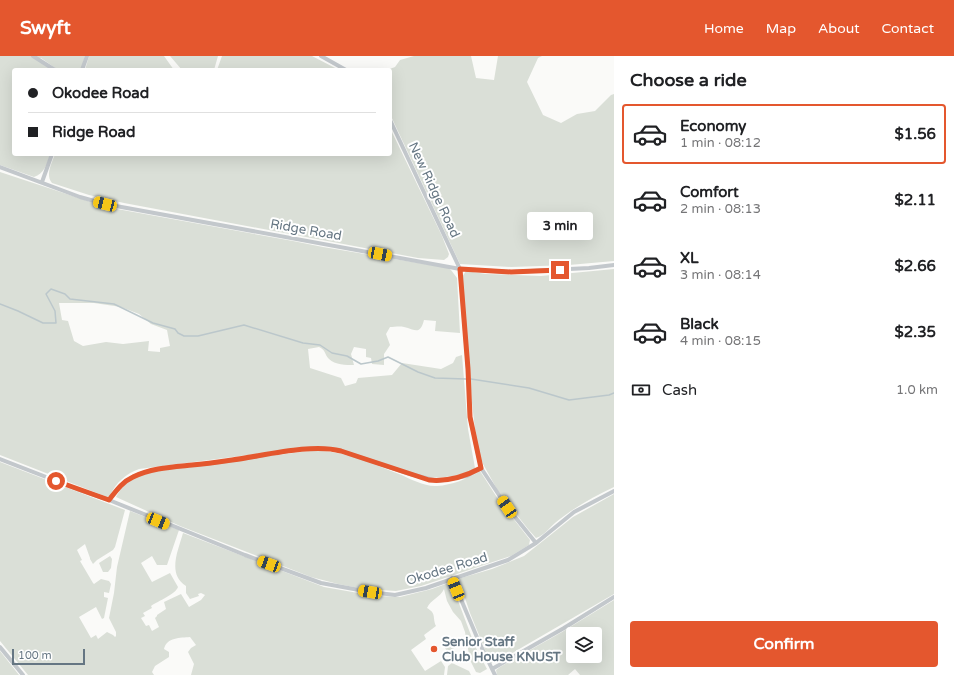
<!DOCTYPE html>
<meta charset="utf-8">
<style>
body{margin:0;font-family:"Varela Round",sans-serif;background:#f6f6f6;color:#202124;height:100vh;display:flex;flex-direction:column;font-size:15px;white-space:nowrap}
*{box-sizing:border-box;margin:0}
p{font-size:13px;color:#757577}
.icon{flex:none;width:22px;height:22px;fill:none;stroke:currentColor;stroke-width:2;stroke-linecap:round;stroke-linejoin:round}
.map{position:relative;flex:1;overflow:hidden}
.side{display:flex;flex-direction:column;background:#fff;width:340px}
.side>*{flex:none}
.top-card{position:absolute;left:12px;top:12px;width:380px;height:88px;border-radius:4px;box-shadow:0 4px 16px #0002;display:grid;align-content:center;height:88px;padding:0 16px;background:#fff}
.buttons{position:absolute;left:566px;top:571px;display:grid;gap:8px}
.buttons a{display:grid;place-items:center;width:36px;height:36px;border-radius:4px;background:#fff;box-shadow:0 4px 16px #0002;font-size:20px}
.scale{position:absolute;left:12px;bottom:10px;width:73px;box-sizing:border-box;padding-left:4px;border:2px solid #657683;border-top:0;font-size:11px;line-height:14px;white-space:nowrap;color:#657683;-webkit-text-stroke:3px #fff;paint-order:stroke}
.end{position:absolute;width:18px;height:18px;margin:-9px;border:5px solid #e4572e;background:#fff;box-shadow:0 0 0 2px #fff}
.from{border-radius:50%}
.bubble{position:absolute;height:28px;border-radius:4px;background:#fff;box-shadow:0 4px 16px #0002;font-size:13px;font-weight:700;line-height:28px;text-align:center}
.car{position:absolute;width:12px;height:24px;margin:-12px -6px;border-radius:5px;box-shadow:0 0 3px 1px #0007;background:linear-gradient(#f5c518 24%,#345 0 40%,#f5c518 0 76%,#345 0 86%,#f5c518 0)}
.top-card b{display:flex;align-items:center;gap:14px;height:38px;font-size:15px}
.top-card b+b{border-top:1px solid #e0e0e0}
.top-card i{width:10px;height:10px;background:#202124}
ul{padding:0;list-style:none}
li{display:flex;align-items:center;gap:12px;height:60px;margin:0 8px 6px;padding:0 8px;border:2px solid transparent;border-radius:4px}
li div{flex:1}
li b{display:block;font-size:15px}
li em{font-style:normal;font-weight:700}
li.current{border-color:#e4572e}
li>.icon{width:36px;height:36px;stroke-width:1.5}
h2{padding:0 16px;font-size:18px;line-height:48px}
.pay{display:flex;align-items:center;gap:10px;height:44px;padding:0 16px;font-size:15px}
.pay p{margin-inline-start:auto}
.cta{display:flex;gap:8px;margin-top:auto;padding:8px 16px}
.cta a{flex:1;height:46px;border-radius:4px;background:#e4572e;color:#fff;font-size:16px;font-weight:700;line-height:46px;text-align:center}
header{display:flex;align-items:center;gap:24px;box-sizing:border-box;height:56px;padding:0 20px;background:#e4572e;color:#fff}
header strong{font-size:19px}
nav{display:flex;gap:22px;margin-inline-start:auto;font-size:14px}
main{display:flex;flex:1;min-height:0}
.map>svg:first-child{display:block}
</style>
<header>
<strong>Swyft</strong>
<nav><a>Home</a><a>Map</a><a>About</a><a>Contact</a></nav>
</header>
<main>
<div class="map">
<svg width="614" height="619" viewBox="0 0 614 619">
<rect width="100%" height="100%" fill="#fafaf8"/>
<path fill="#dadfd7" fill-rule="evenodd" d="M0 0H85L81 14H58L41 2 37 3 54 14H14V98H50C47 108 44 118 34 121L0 109Z
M89 0H164L174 14H85Z
M170 0H218L214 14H182Z
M222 0H312L339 14H217Z
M414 0H471L476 22 494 24 498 0H542L538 2 527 26 543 59 561 67 577 58 595 55 611 39 614 38V205L569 209 511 211 460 208 390 58V14H387L395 11 400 4Z
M390 72 442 180 449 198 448 201 444 204 418 202 124 147 89 139 52 127C45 119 52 107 55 98H390Z
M0 116 106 151 293 185 323 191 448 212 451 214 457 222 460 277 435 275 436 265 424 264C420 279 416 274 404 271 400 270 394 271 390 271L386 278 390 289 384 298V309L372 308 371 302 366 301V293L354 291 351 298 354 309C346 309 335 309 329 303 324 298 326 294 319 291L308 293 310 312 341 322 345 330 356 327 358 322 392 319 402 307 441 313 453 307 456 301 462 299 468 373 475 412C465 420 438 423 425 421L337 392 318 390 139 413C126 418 116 426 110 440L107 441 0 399ZM59 247H94L121 251 139 258 151 268 167 274 170 290 160 292V296L148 295 149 285 123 288 106 286 83 290 74 285 68 265 62 264Z
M614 213V431C593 441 573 452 555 467 549 472 545 479 536 482L528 473 498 435 483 408 477 391 472 347 462 221 466 215 486 218 541 220Z
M309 395C341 393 370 407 399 418 411 423 425 431 437 430 452 429 467 423 480 415L498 443 530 484 529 489 511 500 421 530 396 535 364 533 338 528 311 521 180 470 116 441C127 421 141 419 162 414Z
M0 406 125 454 115 491 113 494 97 504 93 508 90 503V502L85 488 77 494 82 504 80 505 93 527 94 528 101 523 109 525 111 528 109 537 104 536V541L108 542 104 562 102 563 96 551 79 561 91 582 96 579 98 583 107 576 113 579 115 581 116 580V576L109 562 114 537 117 511 130 455 179 474 167 509H157L152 500 141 507 152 526 170 517 178 531C176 538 158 545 151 550L152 552 143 557 145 560 141 562 146 570 149 569 152 575 159 571 155 562 157 560V559L166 553 164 546 181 538 189 551 201 544 205 539 201 537 198 538 199 540 190 543 186 537V530C167 518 178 495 183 477L324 531 364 538 377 540 400 541 432 533 451 526 475 590 487 613 480 617 476 616 470 604 465 576 461 565 453 556 447 545 444 533C440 542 431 543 427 552 437 558 432 561 436 570L424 579 426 583 411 594 425 615 441 605 445 611 444 619H191L194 608 188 596 191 592 196 589 190 581C180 582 167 581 164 593L169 596V601L155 610 152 616 154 619H28L0 585Z
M614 438V538L497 606 491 607 488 601 470 557 459 524 461 522 492 513 524 500 573 461Z
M110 500 112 503 111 512 108 516H103L99 507Z
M614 544V619H580L575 613 568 619H497L496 614 500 611 562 576ZM573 578H595V600H573Z
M445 583 448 588 450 587 462 606 459 607 453 604 441 586Z
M0 595 19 619H0Z
M452 607 469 615 471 619H447L448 610Z"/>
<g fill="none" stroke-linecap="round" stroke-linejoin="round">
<path stroke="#bbc7cb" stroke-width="1.5" d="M0 248 18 255 43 267H56L55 255 46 238 51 233 65 238 70 243 114 248 153 267 175 273 178 277 184 280H198L244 269 303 287 320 289 332 297 347 300 361 308 378 305 388 301 418 316 435 322 466 323
M471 323 529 332 569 344 609 339 614 337"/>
<path stroke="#c3c8cc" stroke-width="4" d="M33 0 55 14
M321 0 346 14
M82 14 87 0
M390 64 460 213 468 313 470 361 481 412 507 451 536 487
M0 111 80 141 105 148 460 213 511 216 589 212 614 209
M42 126 52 98
M0 403 77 433 109 444 245 499 321 527 370 536 395 539 426 532 508 504 536 487 574 456 614 435
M109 444C116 435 122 426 133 421 151 412 172 411 192 409 207 408 221 406 235 404 265 400 312 387 341 395L410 418 438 425 467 420 481 412
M452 522 479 586 495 619
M0 591 23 619
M492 613 564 572 614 541"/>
</g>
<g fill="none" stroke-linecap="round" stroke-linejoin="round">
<path stroke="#e4572e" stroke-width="5" d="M56 425 109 444C116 435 122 426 133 421 151 412 172 411 192 409 206 408 219 406 232 404 263 400 311 387 341 395L429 424C448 426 464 421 481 412L470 361 468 313 460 213 511 216 560 214"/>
</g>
<circle fill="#e4572e" stroke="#fff" stroke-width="1.5" cx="434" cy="593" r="4"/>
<g text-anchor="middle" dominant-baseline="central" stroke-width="4" stroke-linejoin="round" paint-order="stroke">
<g font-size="13" fill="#657683" stroke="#fff">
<text transform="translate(434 134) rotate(65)">New Ridge Road</text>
<text transform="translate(306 174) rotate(10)">Ridge Road</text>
<text transform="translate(447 513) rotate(-17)">Okodee Road</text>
</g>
<g font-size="13" font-weight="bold" fill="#657683" stroke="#fff" text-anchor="start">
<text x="442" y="586">Senior Staff<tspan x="442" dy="15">Club House KNUST</tspan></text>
</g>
</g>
</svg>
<div class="buttons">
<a><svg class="icon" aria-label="layers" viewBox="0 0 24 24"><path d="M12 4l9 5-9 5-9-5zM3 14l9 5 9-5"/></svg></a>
</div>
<div class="scale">100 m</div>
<i class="end from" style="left:56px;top:425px"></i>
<i class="end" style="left:560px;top:214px"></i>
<div class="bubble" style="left:527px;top:156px;width:66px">3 min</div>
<i class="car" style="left:105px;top:148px;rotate:285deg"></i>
<i class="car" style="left:380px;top:198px;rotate:101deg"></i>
<i class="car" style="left:507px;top:451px;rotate:326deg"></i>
<i class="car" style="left:158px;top:465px;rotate:112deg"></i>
<i class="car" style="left:269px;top:508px;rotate:290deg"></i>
<i class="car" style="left:456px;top:533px;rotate:338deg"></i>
<i class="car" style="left:370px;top:536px;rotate:280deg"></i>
<div class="top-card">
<b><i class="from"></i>Okodee Road</b>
<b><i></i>Ridge Road</b>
</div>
</div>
<section class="side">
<h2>Choose a ride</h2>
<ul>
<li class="current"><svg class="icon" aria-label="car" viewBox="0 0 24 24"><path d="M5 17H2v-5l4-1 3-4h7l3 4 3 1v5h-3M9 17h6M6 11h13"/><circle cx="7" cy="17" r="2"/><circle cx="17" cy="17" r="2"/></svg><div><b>Economy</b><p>1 min · 08:12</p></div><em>$1.56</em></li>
<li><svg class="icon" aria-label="car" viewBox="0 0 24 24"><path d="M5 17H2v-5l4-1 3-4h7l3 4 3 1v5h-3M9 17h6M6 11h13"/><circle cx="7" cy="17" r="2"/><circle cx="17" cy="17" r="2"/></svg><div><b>Comfort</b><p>2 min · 08:13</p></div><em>$2.11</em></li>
<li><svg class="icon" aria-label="car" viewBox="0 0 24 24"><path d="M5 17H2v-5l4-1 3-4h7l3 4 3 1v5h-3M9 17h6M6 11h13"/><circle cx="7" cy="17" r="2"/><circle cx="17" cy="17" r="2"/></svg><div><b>XL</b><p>3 min · 08:14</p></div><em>$2.66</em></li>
<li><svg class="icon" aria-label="car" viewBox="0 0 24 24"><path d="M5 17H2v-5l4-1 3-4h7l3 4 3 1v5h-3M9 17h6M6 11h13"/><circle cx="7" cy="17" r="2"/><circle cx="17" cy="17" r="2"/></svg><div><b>Black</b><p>4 min · 08:15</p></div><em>$2.35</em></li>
</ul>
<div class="pay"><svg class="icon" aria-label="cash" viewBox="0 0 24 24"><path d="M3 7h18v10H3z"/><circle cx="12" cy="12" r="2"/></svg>Cash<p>1.0 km</p></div>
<div class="cta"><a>Confirm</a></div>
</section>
</main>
